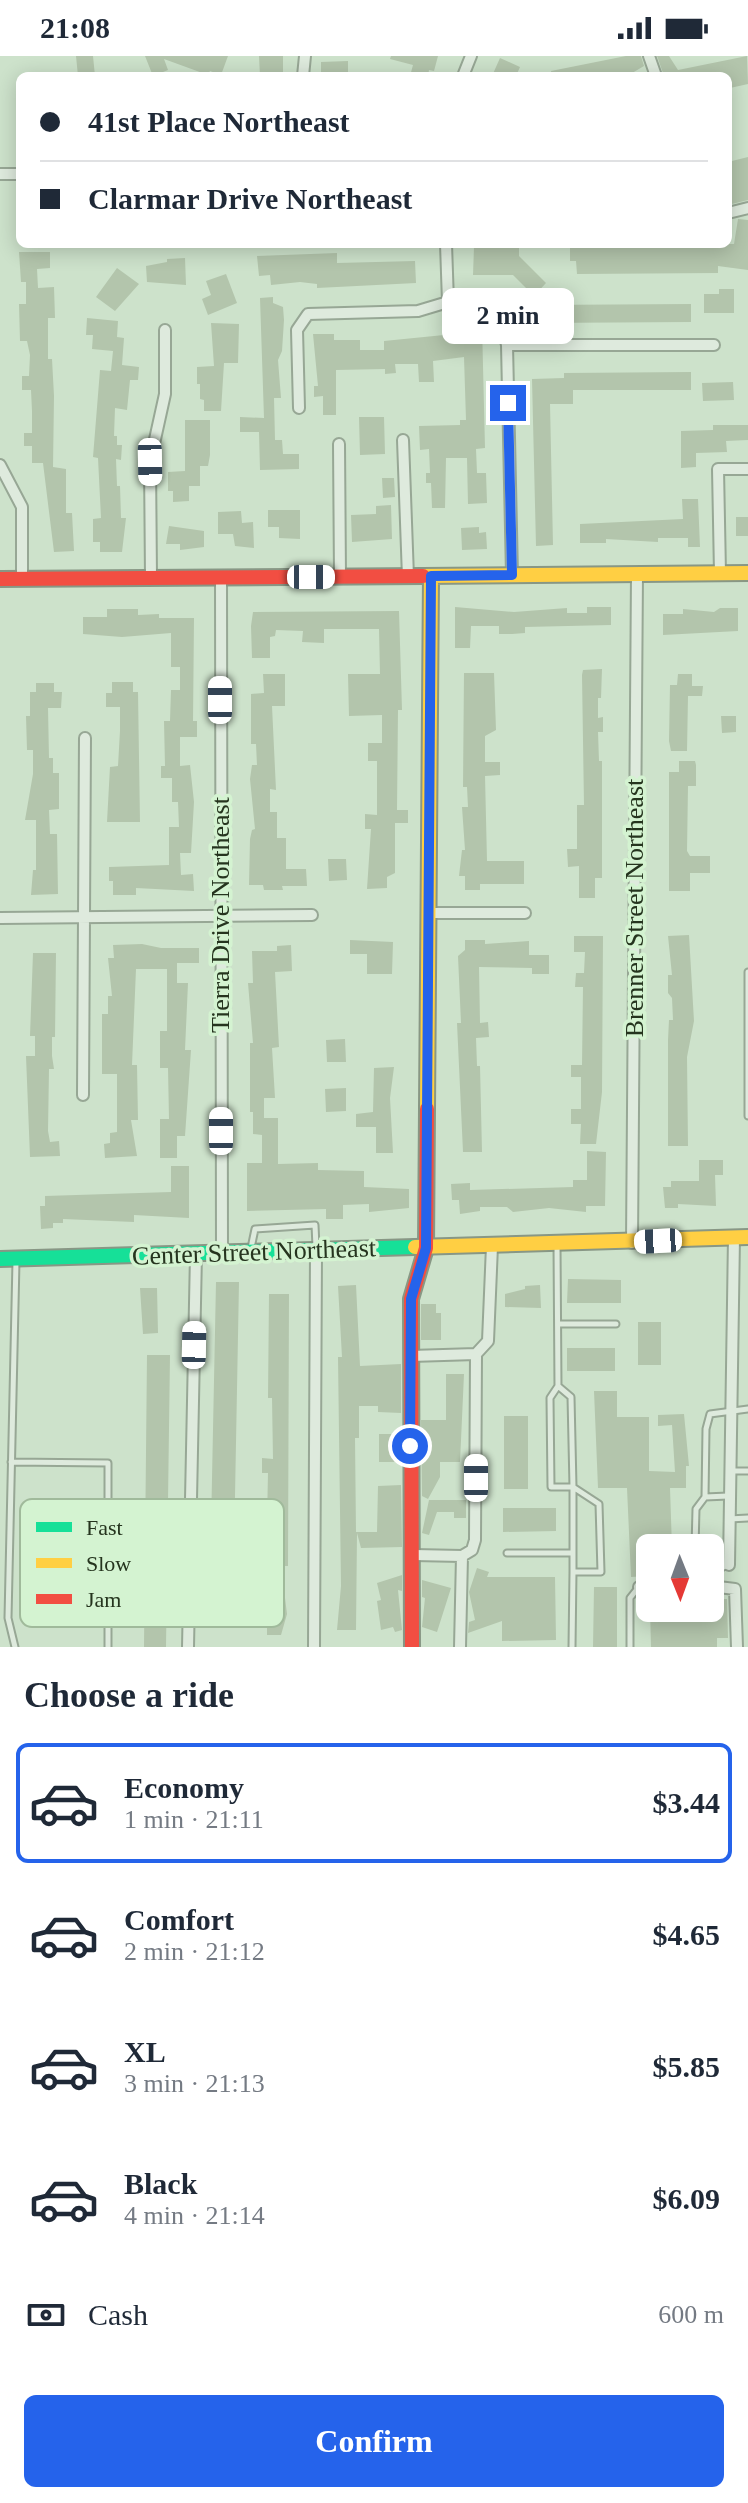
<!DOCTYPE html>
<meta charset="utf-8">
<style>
body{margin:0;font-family:Georgia,serif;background:#f2f2f3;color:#1f2937;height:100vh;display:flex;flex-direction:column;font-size:30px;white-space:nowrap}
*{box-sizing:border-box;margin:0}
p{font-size:26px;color:#747a83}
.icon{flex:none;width:44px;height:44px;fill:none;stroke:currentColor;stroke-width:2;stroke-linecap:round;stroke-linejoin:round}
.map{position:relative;height:1591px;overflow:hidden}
.side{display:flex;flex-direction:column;background:#fff;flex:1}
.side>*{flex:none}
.banner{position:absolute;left:16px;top:16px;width:716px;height:176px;border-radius:12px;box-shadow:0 4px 20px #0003;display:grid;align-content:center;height:176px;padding:0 24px;background:#fff}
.needle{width:52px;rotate:179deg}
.tools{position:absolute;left:636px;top:1478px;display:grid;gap:16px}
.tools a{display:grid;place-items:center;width:88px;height:88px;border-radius:12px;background:#fff;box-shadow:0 4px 20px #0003;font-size:40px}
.end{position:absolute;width:36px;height:36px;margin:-18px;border:10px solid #2563eb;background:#fff;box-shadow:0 0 0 4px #fff}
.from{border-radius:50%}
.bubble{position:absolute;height:56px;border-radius:12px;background:#fff;box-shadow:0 4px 20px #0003;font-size:26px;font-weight:800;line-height:56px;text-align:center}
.car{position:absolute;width:24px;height:48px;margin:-24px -12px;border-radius:10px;box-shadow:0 0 6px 2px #0007;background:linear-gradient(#fff 24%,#345 0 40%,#fff 0 76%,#345 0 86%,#fff 0)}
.banner b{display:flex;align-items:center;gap:28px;height:76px;font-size:30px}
.banner b+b{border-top:2px solid #e0e1e3}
.banner i{width:20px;height:20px;background:#1f2937}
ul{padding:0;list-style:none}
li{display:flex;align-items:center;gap:24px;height:120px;margin:0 16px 12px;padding:0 8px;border:4px solid transparent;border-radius:12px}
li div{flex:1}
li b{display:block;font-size:30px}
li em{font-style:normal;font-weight:800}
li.active{border-color:#2563eb}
li>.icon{width:72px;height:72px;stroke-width:1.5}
h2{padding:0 24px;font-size:36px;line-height:96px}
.pay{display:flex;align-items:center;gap:20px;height:88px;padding:0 24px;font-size:30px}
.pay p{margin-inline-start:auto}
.button{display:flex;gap:16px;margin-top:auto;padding:16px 24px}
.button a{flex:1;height:92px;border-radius:12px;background:#2563eb;color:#fff;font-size:32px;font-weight:800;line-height:92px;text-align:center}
.status{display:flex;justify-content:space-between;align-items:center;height:56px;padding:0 40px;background:#fff;direction:ltr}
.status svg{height:22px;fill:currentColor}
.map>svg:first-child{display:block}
</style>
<div class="status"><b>21:08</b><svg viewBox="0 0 49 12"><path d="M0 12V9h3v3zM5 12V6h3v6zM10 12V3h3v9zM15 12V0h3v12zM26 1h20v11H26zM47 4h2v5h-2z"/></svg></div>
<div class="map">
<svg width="748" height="1591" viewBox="0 0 748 1591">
<rect width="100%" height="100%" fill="#cde2cb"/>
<path fill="#b3c5ac" d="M76 0H93L95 20H78Z
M145 0H228L221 19 210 15 208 19 164 3 168 14 153 20Z
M259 0H283V20H260Z
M391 0H438L434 15 429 14 428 20H410L413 9 390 3Z
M626 0H641L644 10 627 20H552L551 15Z
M657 0H669L678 14 747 0 748 28 730 32 728 20H664Z
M500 2 520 11 516 20H492Z
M348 5V20H321V6Z
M748 101V144L728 149V106Z
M738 163 748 164V214L718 210V217L577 218 576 205H570V192L576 189 734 188Z
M474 191H519V200L546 227 534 240 513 219H473Z
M19 196H50V212L37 213 38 232 54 231 55 262H48V303H52L54 340 53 411 66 413V457H72L74 495 54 496 43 407H32V390H24V377H32V355L31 334H22V320H29L30 299 27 285H20L19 248H26V226H21Z
M337 197V207L415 205 416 227 317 232V228L300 226 271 229 270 219 259 220 257 200Z
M185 202 186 229 147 226 146 210 167 206V203Z
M117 212 139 228 115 255 96 241Z
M226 218 237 247 208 259 202 243 211 239 206 225Z
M719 233H734V257H704V238H719Z
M273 241V247L283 251 284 264 282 295 278 304 281 342H274L275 384H282L283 398H299V413L260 414 259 376H240V361L264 362 260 242Z
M691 248V266L537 267V249Z
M87 262 118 265 117 281 124 282 122 309 139 311 138 324H130L127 354 115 352 114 380H117V389H122L121 404 116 403 117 430H120L121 462H126L122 496H100V486H93V463L101 462 98 402 93 401 100 314 111 315 113 295 92 293 93 279H86Z
M211 267 239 268 238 307H224L221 355H204V344L200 343V328H197V311L214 310Z
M482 269 485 392 476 393 477 417H486L487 447 468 448 467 402H446L445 452H432L431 427H426V417H430L429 393 420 394 419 370 460 369V364H466L464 301 433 305 434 326H419L418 308H395L396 317 385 318V313L336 314V359H323V340L314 341V330H318L313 278H334V284H360V294H384V285L464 277 463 270Z
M691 316V334H573V348H550L553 489 536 490 532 323 564 322V317Z
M733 326 734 344 703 345 702 327Z
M359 361H384L385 398 360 399Z
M185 364H210V399L208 410H200V430H189V445L173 446V435H168V416L185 415Z
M713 369H748V384L726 385 727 396 696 397V411L681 412V375L713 374Z
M382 422H394L395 441 383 442Z
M682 443H698L700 491H688V482H658V486L606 483V487H580V468L683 463Z
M391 449 392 483 352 486 351 459 376 458V450Z
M268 454H300V483L279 482V471H268Z
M241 455 242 467 253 466 254 492 235 490 233 478H218V456Z
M736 461H748V480H736Z
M169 470 204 475V491L180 494V488H166Z
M479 471V477L486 476 487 493 462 494 461 472Z
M455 551 514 556 567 552V557H587V551H611V569L525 571V577L512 578H499V570H471L470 592H455Z
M720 552H738V575L663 579V558H683V553L714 556Z
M107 553H138V559L159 558V562H194L193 665H197V681H180V710L190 709 194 746 191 797H180L181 819 193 818 194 835 136 832V839H113V825H109V811L169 809V771H179L178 746H172V722H161V710H165L164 665H170L171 634H180V611H171V577L122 581 83 578V561H107Z
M399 555 402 654H398L397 754H408V767H395V817L387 821V832L367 833 371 773H365V758L377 759V705H368V687H382V659L349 660 348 618H380L379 573H324V587L302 586 303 575 276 574 275 580 270 581V602H252L251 570 253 556Z
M602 613 601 642H598V662L603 661V676H598L599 705H602V822H595V842H579V810L568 811 567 793H577V749H584L582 619 583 614Z
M464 617H494L496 674 485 680V706H500V719L485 720 487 805H524V828H480V834H465V820H459L462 794H465L462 751H468L467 731H463Z
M263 618H285V650H272L276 734 270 733V756H277V782H286V813H306L307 830H282L283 834H264L263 829H249L250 783 252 774 255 773 250 723 252 709H257L256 688H251V638L264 637Z
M678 618H692V630H703L702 640H688L687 695H671L669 685 670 629H677Z
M112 626H133V636H138L140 766H107L110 711 118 710 120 675V651H106V637H112Z
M36 627H54V636H62L61 652H48L49 702H53V717H59V753L49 754 50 778H57L58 838 31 839 33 814H36V764H25L33 718V694H27L26 660H30V636H36Z
M721 660H736V676L722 677Z
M679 705H695L696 709V730H688L687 795 690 800H710V817H690V835H669V716H679Z
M328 803H346L347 824 329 825Z
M689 879 694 965 687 1001 688 1090H668V984L669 964H673L672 942 668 937V919H672L668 880Z
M574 880H603L602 1036 596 1088H580L581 1068H571V1053H581V1021H571V1009H582L583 931H575L576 917H584L585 896H574Z
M350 884 393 886 392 918H367V898H350Z
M465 884H485V888L529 885V899H549V918H532V912L479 911 480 967 488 966 489 981 476 982 477 1010H480L482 1096H463L457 967H461L458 900 465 894Z
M142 888 161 892H199V907H177V927H188L185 994H191L185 1080H177V1102H160V1063H169L168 1012H160V975H167V913H136L132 1009H137L138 1064H131L137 1100 105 1102 104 1088 110 1087V1077L117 1076V1018H102V958H108V940H112L108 902H114L113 889Z
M291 889 292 915 275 916 279 991 272 992 275 1042H264V1062H278V1108L318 1107V1114L364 1115V1131L409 1133V1152L369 1156V1148L343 1149V1163H326V1153L247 1155V1107H262V1079L253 1078V1056H250V987H253L248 927H253L252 895H277V890Z
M33 897H56L55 981H52V1000L54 1013H49L48 1075 50 1086 59 1085 60 1100 30 1101 26 1000H35V980H30Z
M345 983 346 1006H327L326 984Z
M394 1011 390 1042 393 1097H376V1071H356V1058L373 1056 374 1012Z
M346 1032V1055L326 1056 325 1033Z
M587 1095 606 1096 605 1150H586V1156L549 1152 513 1156 507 1151H480V1155L460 1158 459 1144H452L451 1128 470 1127V1134L573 1131V1124H587Z
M699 1104H723V1119H715L716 1150 678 1148V1152H665L663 1131H671V1125H699Z
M171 1110H189V1162L134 1159V1166L63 1163V1167H53V1172L41 1173 40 1150H45V1140L171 1136Z
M568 1223 621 1224V1247H567Z
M216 1226H239L233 1547H259L258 1513 266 1512 268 1417H262V1402L273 1403 272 1342H268L269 1238H289L288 1510H281L287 1558 281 1579H267V1566H246V1571L209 1570Z
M356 1229 360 1310 401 1308V1357L378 1356V1350H359V1382H355L356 1476H377L378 1430 401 1429 402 1491 361 1492 357 1477 356 1574H337L341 1530 338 1301H342L338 1230Z
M540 1229 541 1252 505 1251V1238L525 1233V1230Z
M140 1232H157L158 1277 143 1278Z
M421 1248H436V1257H441V1284H421Z
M638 1266H661V1309H638Z
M567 1292H615V1315H567Z
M147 1299H170L166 1591H144Z
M446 1318H464L460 1406H440V1421L428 1443 422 1440 421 1364H446Z
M594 1335H617V1361H649V1415L675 1416 672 1369 658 1370V1359L684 1358 689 1410H686V1432H670L672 1492H646L647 1520 631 1521 627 1432H598Z
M504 1360H528V1433H504Z
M379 1378H396V1385H401V1406H379Z
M429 1444H466V1462H454V1456H437L429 1479 422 1477Z
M503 1452H556V1475L503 1476Z
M477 1512 489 1516 487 1521H555L556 1584 502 1585V1565L468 1577 469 1566 475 1564 469 1536Z
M402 1519V1535L398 1534 402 1574 395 1576 393 1571 381 1574 377 1545 381 1544 377 1527Z
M422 1524 451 1532 437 1576 422 1571 425 1542 422 1541Z
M594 1531H617V1591H593Z
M710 1543H727L728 1582H717V1591H651L650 1552H710Z"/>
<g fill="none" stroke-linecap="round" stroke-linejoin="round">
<g stroke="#97a795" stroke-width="9">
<path id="lane" d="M748 916V1060
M557 1189 558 1330 550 1342 551 1431H573L571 1341 558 1330
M251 1192 255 1173 315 1169 316 1191
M558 1268H616
M11 1406 108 1407V1591
M730 1415H748
M573 1431 599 1448 601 1516H573Z
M705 1441 728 1440
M729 1463 748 1462
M695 1492 696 1453 705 1441 706 1373 710 1358 748 1353
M507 1497H572
M710 1517 728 1509
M15 1591 8 1562 16 1205
M572 1591 573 1516
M630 1591V1542L638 1532"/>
</g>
<g stroke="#97a795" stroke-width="14">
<path id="street" d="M649 0 656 20
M303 20 305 0
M463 20 471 0
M0 118H20
M728 157 748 152
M446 188 448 246
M507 289H714
M299 352 297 274 308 258 418 255 448 246 496 247 507 289 512 519
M403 384 408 521
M339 388 340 521
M0 409 22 451V523
M720 517 718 413H748
M151 521 150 406 165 338V274
M221 521 222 1197
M428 857H525
M0 862 312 859
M83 1039 85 682
M632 1187 637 518
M411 1300 476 1298
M414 1499 462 1500
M729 1509 734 1181
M710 1530 735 1533 737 1591
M639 1531H650
M188 1591 196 1198
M314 1591 316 1195
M460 1591 462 1500 472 1494 475 1484 476 1298 488 1285 492 1190"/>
</g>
<g stroke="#889785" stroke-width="18">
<path id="fast" d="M0 1203 415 1191"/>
</g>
<g stroke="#889785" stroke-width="18">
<path id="slow" d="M423 520 748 517
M427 1053 431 520
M415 1191 748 1181"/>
</g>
<g stroke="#889785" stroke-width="18">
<path id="jam" d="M0 523 423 520
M412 1591 411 1243 426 1192 427 1053"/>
</g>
<use href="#lane" stroke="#deeadd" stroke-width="5"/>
<use href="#street" stroke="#deeadd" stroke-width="10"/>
<use href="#fast" stroke="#16e098" stroke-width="14"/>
<use href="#slow" stroke="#ffcf43" stroke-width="14"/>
<use href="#jam" stroke="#f24e42" stroke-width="14"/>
</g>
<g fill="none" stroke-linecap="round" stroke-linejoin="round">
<path stroke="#2563eb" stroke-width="10" d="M410 1390 411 1243 426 1192 431 520 512 519 508 347"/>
</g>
<g text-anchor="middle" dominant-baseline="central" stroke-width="7" stroke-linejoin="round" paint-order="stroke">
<g font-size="26" fill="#25341e" stroke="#d4f3d1">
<text transform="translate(634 852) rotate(-90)">Brenner Street Northeast</text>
<text transform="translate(220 859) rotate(-90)">Tierra Drive Northeast</text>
<text transform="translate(254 1196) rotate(-2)">Center Street Northeast</text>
</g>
</g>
<rect x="20" y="1443" width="264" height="128" rx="12" fill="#d4f3d1" stroke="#a0ba9b" stroke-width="2"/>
<rect x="36" y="1466" width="36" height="10" fill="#16e098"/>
<rect x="36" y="1502" width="36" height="10" fill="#ffcf43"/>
<rect x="36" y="1538" width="36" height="10" fill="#f24e42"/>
<g font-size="22" fill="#25341e">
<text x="86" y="1479">Fast</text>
<text x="86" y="1515">Slow</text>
<text x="86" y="1551">Jam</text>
</g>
</svg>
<div class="tools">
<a><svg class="needle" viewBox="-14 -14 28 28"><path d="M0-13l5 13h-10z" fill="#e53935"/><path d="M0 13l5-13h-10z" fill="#747a83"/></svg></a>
</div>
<i class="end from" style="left:410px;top:1390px"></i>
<i class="end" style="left:508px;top:347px"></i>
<div class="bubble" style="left:442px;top:232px;width:132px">2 min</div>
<i class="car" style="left:150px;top:406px;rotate:179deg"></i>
<i class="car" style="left:311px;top:521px;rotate:90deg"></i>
<i class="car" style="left:220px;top:644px;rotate:0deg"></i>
<i class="car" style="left:221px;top:1075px;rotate:0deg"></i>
<i class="car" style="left:658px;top:1185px;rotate:267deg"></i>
<i class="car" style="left:194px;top:1289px;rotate:1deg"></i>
<i class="car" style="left:476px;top:1422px;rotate:0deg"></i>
<div class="banner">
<b><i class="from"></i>41st Place Northeast</b>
<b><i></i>Clarmar Drive Northeast</b>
</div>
</div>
<section class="side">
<h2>Choose a ride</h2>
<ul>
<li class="active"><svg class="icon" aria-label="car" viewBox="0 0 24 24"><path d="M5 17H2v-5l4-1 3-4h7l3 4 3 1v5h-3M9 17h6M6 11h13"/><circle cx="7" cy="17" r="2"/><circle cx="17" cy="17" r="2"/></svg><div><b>Economy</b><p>1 min · 21:11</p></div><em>$3.44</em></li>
<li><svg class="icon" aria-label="car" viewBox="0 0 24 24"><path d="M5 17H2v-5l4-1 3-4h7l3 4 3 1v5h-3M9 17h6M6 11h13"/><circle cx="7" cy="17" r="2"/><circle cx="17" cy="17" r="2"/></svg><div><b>Comfort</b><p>2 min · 21:12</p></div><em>$4.65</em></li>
<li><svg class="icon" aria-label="car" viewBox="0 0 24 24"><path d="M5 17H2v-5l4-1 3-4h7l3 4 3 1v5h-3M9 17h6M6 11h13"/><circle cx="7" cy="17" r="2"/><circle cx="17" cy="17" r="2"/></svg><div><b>XL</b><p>3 min · 21:13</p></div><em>$5.85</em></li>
<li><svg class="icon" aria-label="car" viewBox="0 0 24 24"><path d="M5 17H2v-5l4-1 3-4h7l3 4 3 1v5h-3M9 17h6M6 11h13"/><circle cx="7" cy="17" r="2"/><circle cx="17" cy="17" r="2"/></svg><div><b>Black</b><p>4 min · 21:14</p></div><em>$6.09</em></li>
</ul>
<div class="pay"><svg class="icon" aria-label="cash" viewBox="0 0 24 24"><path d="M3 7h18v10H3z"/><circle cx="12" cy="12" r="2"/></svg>Cash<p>600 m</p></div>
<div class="button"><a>Confirm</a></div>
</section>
